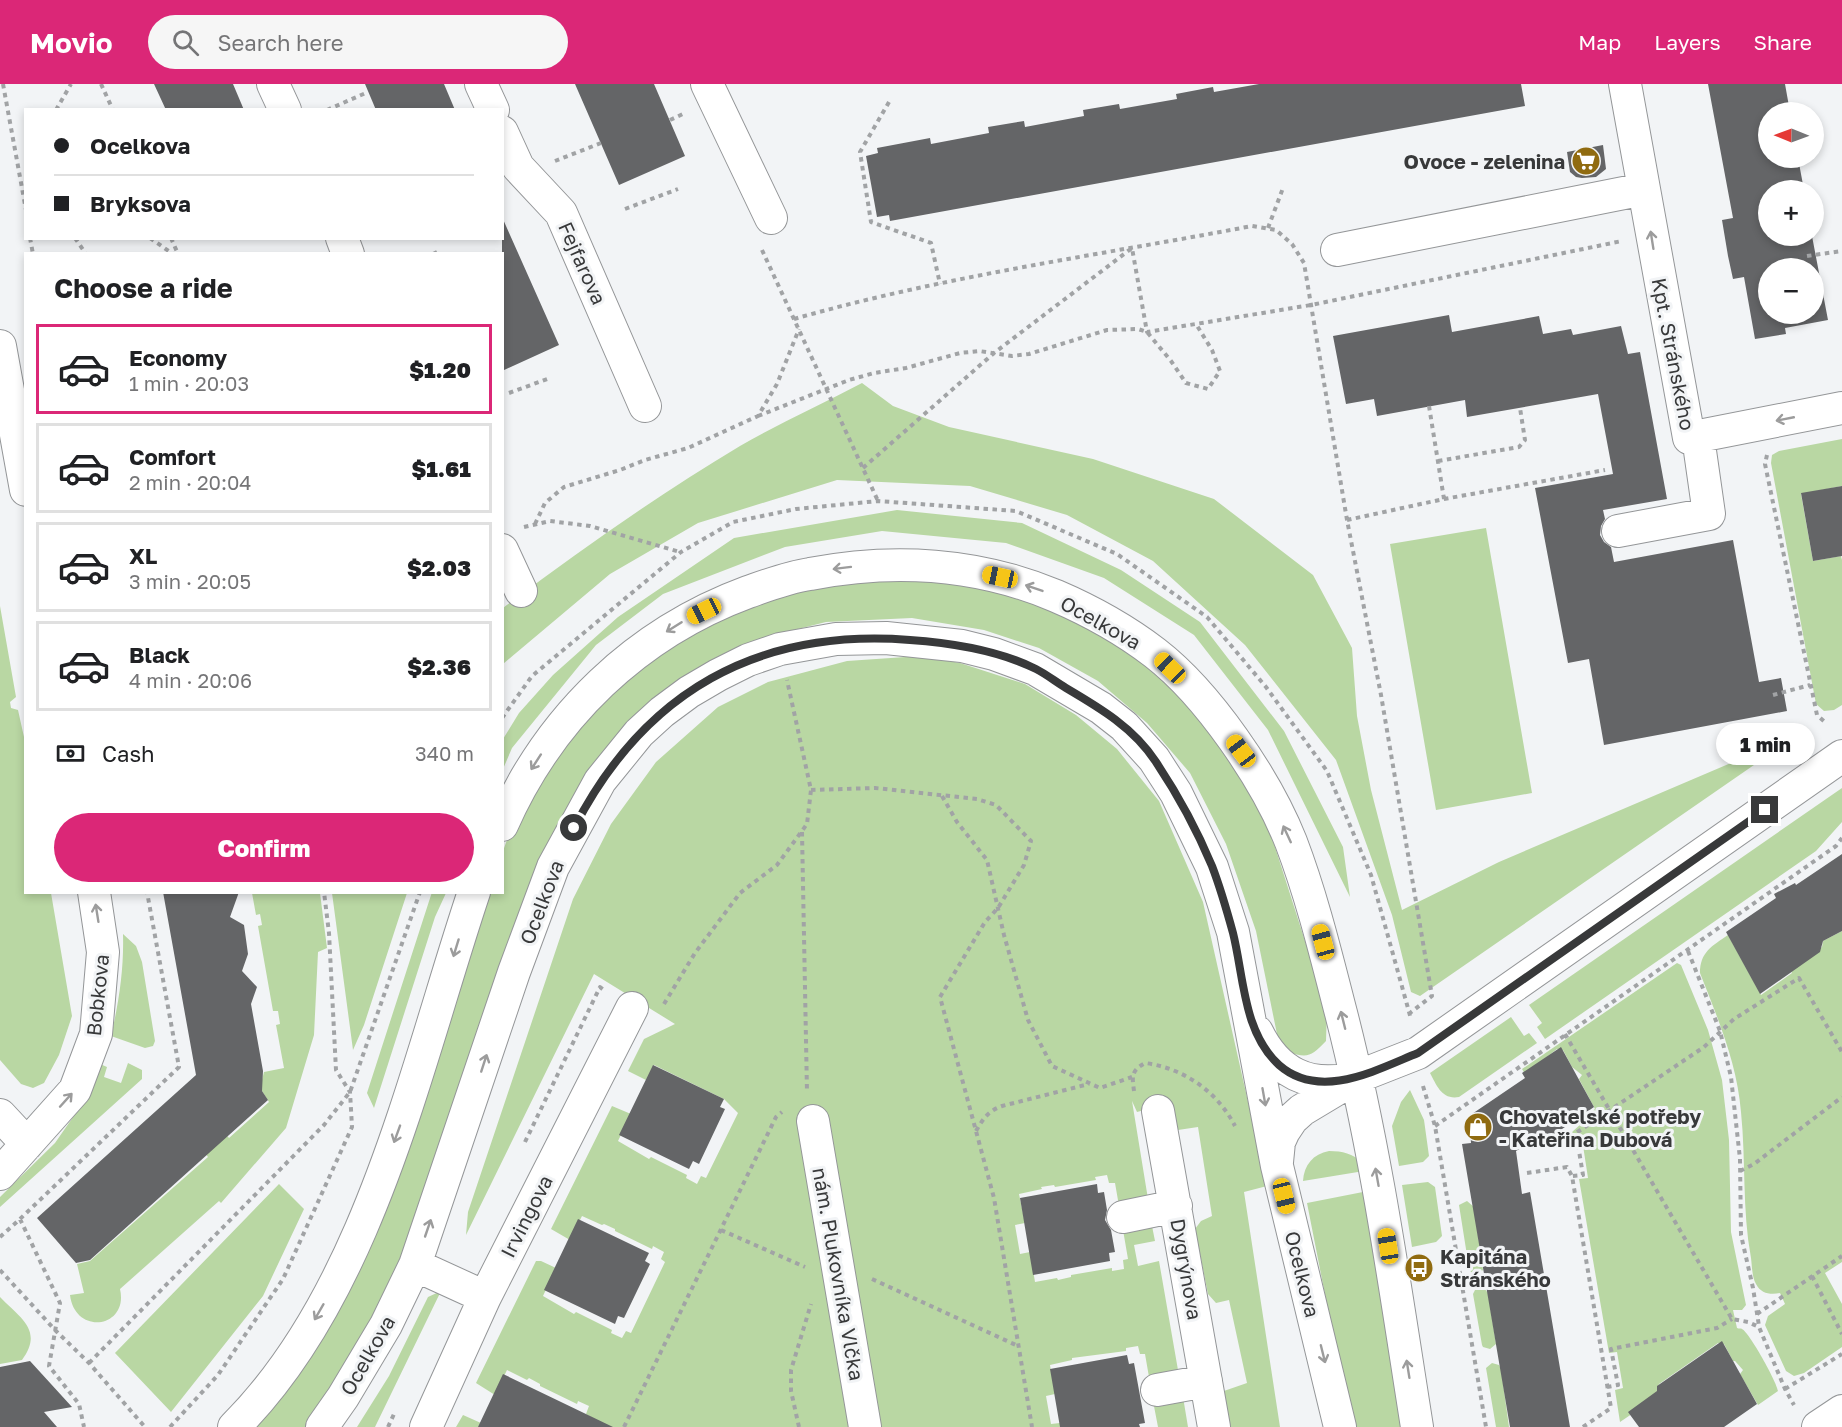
<!DOCTYPE html>
<meta charset="utf-8">
<style>
body{margin:0;font-family:"Golos Text",sans-serif;background:#f6f6f6;color:#202124;height:100vh;display:flex;flex-direction:column;font-size:22px;white-space:nowrap}
*{box-sizing:border-box;margin:0}
p{font-size:20px;color:#757577}
.icon{flex:none;width:33px;height:33px;fill:none;stroke:currentColor;stroke-width:2;stroke-linecap:round;stroke-linejoin:round}
.map{position:relative;flex:1;overflow:hidden}
.details{position:absolute;left:24px;top:168px;width:480px;height:642px;display:flex;flex-direction:column;background:#fff;border-radius:0px;box-shadow:0 3px 9px #0003}
.details>*{flex:none}
.guide{position:absolute;left:24px;top:24px;width:480px;height:132px;border-radius:0px;box-shadow:0 3px 9px #0003;display:grid;align-content:center;height:132px;padding:0 30px;background:#fff}
.needle{width:39px;rotate:271deg}
.controls{position:absolute;left:1758px;top:18px;display:grid;gap:12px}
.controls a{display:grid;place-items:center;width:66px;height:66px;border-radius:50%;background:#fff;box-shadow:0 3px 9px #0003;font-size:30px}
.end{position:absolute;width:27px;height:27px;margin:-14px;border:8px solid #38393a;background:#fff;box-shadow:0 0 0 3px #fff}
.from{border-radius:50%}
.bubble{position:absolute;height:42px;border-radius:21px;background:#fff;box-shadow:0 3px 9px #0003;font-size:20px;font-weight:800;line-height:42px;text-align:center}
.car{position:absolute;width:18px;height:36px;margin:-18px -9px;border-radius:8px;box-shadow:0 0 4px 2px #0007;background:linear-gradient(#f5c518 24%,#345 0 40%,#f5c518 0 76%,#345 0 86%,#f5c518 0)}
.guide b{display:flex;align-items:center;gap:21px;height:57px;font-size:22px}
.guide b+b{border-top:2px solid #e0e0e0}
.guide i{width:15px;height:15px;background:#202124}
ul{padding:0;list-style:none}
li{display:flex;align-items:center;gap:18px;height:90px;margin:0 12px 9px;padding:0 18px;border:3px solid #e0e0e0;border-radius:0px}
li div{flex:1}
li b{display:block;font-size:22px}
li em{font-style:normal;font-weight:800}
li.selected{border-color:#db2777}
li>.icon{width:54px;height:54px;stroke-width:1.5}
h2{padding:0 30px;font-size:27px;line-height:72px}
.pay{display:flex;align-items:center;gap:15px;height:66px;padding:0 30px;font-size:22px}
.pay p{margin-inline-start:auto}
.cta{display:flex;gap:12px;margin-top:auto;padding:12px 30px}
.cta a{flex:1;height:69px;border-radius:36px;background:#db2777;color:#fff;font-size:24px;font-weight:800;line-height:69px;text-align:center}
header{display:flex;align-items:center;gap:36px;box-sizing:border-box;height:84px;padding:0 30px;background:#db2777;color:#fff}
header strong{font-size:28px}
nav{display:flex;gap:33px;margin-inline-start:auto;font-size:21px}
.search{width:420px;height:54px;background:#f6f6f6;display:flex;align-items:center;gap:15px;box-sizing:border-box;padding:0 21px;border-radius:33px;color:#757577;font-size:22px}
.map>svg:first-child{display:block}
</style>
<header>
<strong>Movio</strong>
<div class="search"><svg class="icon" aria-label="search" viewBox="0 0 24 24"><circle cx="10" cy="10" r="6"/><path d="M15 15l6 6"/></svg>Search here</div>
<nav><a>Map</a><a>Layers</a><a>Share</a></nav>
</header>
<div class="map">
<svg width="1842" height="1343" viewBox="0 0 1842 1343">
<rect width="100%" height="100%" fill="#f2f4f6"/>
<path fill="#b9d7a3" d="M862 299 893 322 949 343 1093 375 1214 415 1313 491 1352 564 1357 632 1371 706 1402 826 1499 778 1766 664 1767 672 1420 912 1411 908 1392 831 1336 676 1245 561 1153 477 1067 431 970 402 837 396 698 439 610 490 503 580V524C579 467 658 411 740 362 780 339 822 320 862 299Z
M1842 355V402L1801 410 1813 477 1841 472 1842 476V621L1834 626 1824 627 1816 620 1771 379 1772 371 1779 367Z
M897 426 1022 439 1121 486 1200 538 1284 647 1343 763 1350 813 1268 646 1194 551 1104 494 1006 459 882 447 785 463 663 510 596 561 512 664 503 685V655L519 629 553 591 618 533 734 454Z
M1486 444 1532 709 1436 726 1390 460Z
M843 494 940 495 1014 506 1078 533 1153 581 1221 662 1268 741 1327 926 1326 957C1311 973 1308 974 1287 968L1278 955 1256 847 1226 760 1190 689 1147 639 1098 597 1039 564 984 546 912 534 826 538 782 549 624 648 391 1215 310 1343H248L291 1295 487 809 502 808 503 767 517 728 582 632 690 541Z
M0 522 16 613 10 618 11 624 18 626 26 662V808L51 809 72 932 59 971 44 999 33 1004 21 1000 0 976Z
M920 572 960 579 1025 600 1076 631 1117 665 1159 717 1203 818 1267 1102 1244 1108 1280 1343H1230L1221 1308 1247 1299 1229 1216 1216 1219 1208 1210 1195 1145 1201 1137 1212 1132 1198 1043 1178 1046 1171 1019 1137 1028 1132 1017 1148 1115 1119 1122 1115 1099H1109L1107 1091 1095 1093 1096 1096 1055 1103 1054 1101 1041 1103 1042 1105 1019 1110 1025 1139 1015 1141 1020 1170 1030 1168 1035 1198 1057 1194 1058 1196 1071 1193V1191L1112 1184V1187L1124 1185 1123 1176 1128 1175 1123 1146 1152 1142 1155 1157 1134 1161 1138 1182 1159 1177 1178 1286 1172 1289 1149 1293 1145 1270H1140L1138 1262 1126 1264V1267L1072 1274V1276L1050 1281 1055 1310 1046 1312 1051 1340 1060 1339 1061 1343H586L591 1333 586 1330 589 1322 578 1317 577 1320 540 1302V1300L529 1294 527 1296 507 1286 495 1311 476 1299 536 1177H541L556 1184 543 1212 574 1230 576 1228 612 1246 611 1249 622 1254 626 1247 631 1249 665 1178 661 1175 664 1168 653 1162 652 1165 615 1147V1145L604 1140 602 1141 582 1132 570 1156 551 1145 612 1022 631 1030 618 1057 649 1075 651 1073 687 1091 686 1094 697 1100 701 1092 706 1094 738 1029 724 1015 654 981 646 996 628 987 644 955 675 940 594 890 466 1151 468 1128 573 815 611 740 656 678 718 623 768 598 847 577Z
M1842 704V738L1816 767 1545 955 1537 943 1542 939 1529 921Z
M432 808 446 809 435 833 374 1024 367 1009Z
M252 809H320L327 864 318 868 314 951 286 1044 221 1119 219 1117 120 1205C129 1244 75 1252 70 1211L84 1209 77 1180 90 1177 208 1073 203 1067 224 1048 229 1054 269 1018 260 1004 264 988 284 984 276 941 280 940 278 927H273L258 842 262 841 260 830 256 831Z
M332 809H407L364 941 353 966Z
M1842 847V1178L1825 1189 1842 1220V1263L1804 1289 1794 1292 1786 1287 1765 1241 1768 1232 1785 1220 1780 1209C1771 1211 1761 1210 1756 1200 1752 1193 1752 1182 1751 1174 1742 1125 1746 1077 1741 1028 1737 979 1718 935 1700 889 1700 868 1712 862 1728 851L1761 911 1792 889 1791 887 1801 878 1822 863 1823 857Z
M123 850 136 862 142 878 155 957 153 962 145 964 111 952C119 918 124 885 123 850Z
M1677 879 1681 881 1708 946 1722 996 1729 1056 1731 1148 1746 1221 1742 1226H1733L1737 1244C1739 1245 1741 1244 1742 1245 1749 1248 1777 1298 1778 1307L1758 1321 1740 1290 1743 1286 1735 1277H1733L1724 1260 1718 1259 1659 1300 1657 1306 1660 1311 1620 1338 1615 1306 1623 1304 1617 1268 1609 1269 1579 1095 1588 1094 1582 1055 1573 1056 1572 1048 1582 1039 1580 1036 1595 1025 1579 995 1582 991 1572 983 1563 966 1557 965 1525 990 1522 985Z
M1511 933 1524 952 1529 949 1537 959 1459 1013C1442 1016 1437 1002 1430 989Z
M128 979 142 986V995L0 1123V1113L55 1059 78 1026 100 980 107 983 104 993 121 999Z
M1410 1006 1424 1036 1429 1072 1423 1078 1399 1082 1392 1042 1401 1018Z
M1329 1067C1343 1067 1352 1070 1363 1078L1364 1087 1303 1097C1304 1081 1313 1070 1329 1067Z
M1428 1098 1435 1103 1442 1152 1436 1158 1412 1163 1402 1101Z
M279 1100 304 1125 263 1212 171 1328 115 1269Z
M1368 1107 1407 1343H1351L1307 1119Z
M1467 1117 1474 1123 1483 1186 1478 1190 1471 1188 1469 1184 1459 1121Z
M1480 1204H1484L1488 1209 1496 1260 1490 1265 1483 1263 1482 1261 1473 1210 1475 1206Z
M441 1207 375 1343H357L389 1292 428 1213Z
M0 1213C20 1234 44 1246 22 1276L0 1280Z
M1492 1279 1499 1281 1501 1285 1509 1343H1496L1486 1284Z
M1183 1313 1188 1343H1158L1153 1317Z
M463 1331 481 1339 479 1343H456Z"/>
<path fill="#646567" fill-rule="evenodd" d="M154 0H233L244 26H166Z
M365 0H444L455 26H376Z
M575 0H654L685 72 619 101Z
M1259 0H1521L1525 22 890 137 889 131 877 133 866 72 878 69 877 64 930 54 931 60 989 49 988 43 1024 37 1025 43 1084 32 1083 26 1119 20 1120 25 1177 15 1176 10 1213 3 1214 8Z
M1708 0H1785L1790 28H1768V74H1798L1804 106H1768V152H1812L1828 236 1785 244 1786 250 1755 255 1744 193 1733 195 1728 172 1722 136 1733 134ZM1768 184H1814V230H1768Z
M1603 61 1606 85 1596 93 1582 94 1576 93 1570 88 1567 68Z
M502 133 559 261 502 287Z
M1449 231 1452 248 1539 232 1543 250 1571 245 1573 251 1621 242 1628 270 1640 268 1667 415 1603 426 1605 435 1601 442 1600 451 1604 458 1611 463 1614 478 1733 456 1759 598 1781 594 1787 627 1604 661 1589 575 1568 579 1535 404 1613 390 1598 310 1467 333 1465 316 1377 332 1374 315 1346 320 1333 252Z
M1842 402V472L1813 477 1801 409Z
M1842 770V847L1823 857 1820 868 1760 910 1726 848 1776 814 1774 810 1795 799 1796 801Z
M163 808H239L230 833 244 841 248 870 242 887 257 903 251 920 263 987 262 1007 268 1016 90 1176 76 1179 37 1134 196 991Z
M1561 963 1594 1023 1549 1054 1521 1050 1523 1063 1516 1067 1522 1110 1530 1108 1570 1343H1510L1462 1060 1471 1059 1469 1032 1525 994 1522 989Z
M653 981 724 1015 720 1023 725 1025 699 1080 693 1077 689 1085 619 1051Z
M1097 1100 1098 1109 1104 1108 1107 1126 1105 1136 1111 1146 1115 1168 1109 1169 1110 1177 1033 1191 1020 1114Z
M578 1135 649 1169 645 1177 650 1180 624 1234 618 1232 615 1240 544 1206Z
M1722 1257 1757 1320 1724 1343H1639L1628 1328 1657 1307V1302Z
M1127 1271 1129 1280 1134 1279 1145 1339 1139 1340 1140 1343H1060L1050 1285Z
M30 1277 72 1323 44 1328 57 1343H0V1283Z
M503 1290 613 1343H478Z"/>
<g fill="none" stroke-linecap="round" stroke-linejoin="round">
<g stroke="#949698" stroke-width="34">
<path id="minor" d="M273 0 285 26
M481 0 493 26
M707 0 771 134
M1625 0 1689 354 1842 324
M502 48 518 83 561 129 645 322
M342 154 348 170
M1337 166 1644 105
M0 262 26 406
M1618 447 1709 430 1698 353
M502 466 521 507
M502 741C550 632 637 549 748 508 768 501 789 493 810 490 893 474 978 479 1056 512 1091 527 1125 546 1155 569 1208 610 1266 695 1291 758 1312 813 1326 871 1341 929 1376 1065 1395 1204 1417 1343
M1257 948C1277 989 1309 1005 1354 994
M1158 1027 1214 1343
M0 1031 27 1060
M813 1037 865 1343
M1277 1078 1279 1058 1284 1047 1292 1035 1302 1026 1357 993 1418 969 1842 672
M0 1090 75 1006 96 950 103 868 94 808
M1123 1133 1176 1122
M415 1181 485 1213
M1157 1306 1206 1297
M234 1343C369 1209 415 984 474 808
M322 1343 343 1313 386 1241 415 1181 514 888 553 783 600 697 639 649 662 628 689 608 718 591 748 576 780 565 836 555 886 554 962 562 994 570 1035 585 1101 624 1124 642 1154 675 1176 709 1212 783 1233 848 1277 1082 1340 1343
M426 1343 485 1213 632 924
M1818 1343 1842 1327"/>
</g>
<path stroke="#a1a3a5" stroke-width="4" stroke-dasharray="4.5 4.5" stroke-linecap="butt" d="M3 0 26 126
M101 0 113 26
M889 18 860 68 871 138 931 159 940 200
M56 26 71 0
M327 26 368 8
M670 36 685 29
M555 77 601 59
M625 125 678 105
M1268 144 1283 104
M30 154 33 170
M75 154 86 170
M150 154 173 170
M171 154 178 170
M762 166 878 417
M433 170 439 167
M1807 172 1842 167
M794 235C944 192 1100 171 1252 142L1276 146 1292 160 1304 179 1347 436 1381 611 1432 912 1410 929
M509 309 550 294
M758 332 849 296 874 289 906 284 960 269 979 267 1012 272 1029 270 1107 246 1138 245 1147 248 1171 277 1186 299 1208 305 1220 287 1212 266 1196 240
M1767 371 1765 380 1817 631 1826 639
M1438 377 1519 363 1525 356 1520 324
M863 384 994 269 1132 164 1147 248 1311 221 1622 157
M1444 415 1605 386
M1347 436 1444 415 1429 322
M535 440 545 419 564 403 620 386 645 376 688 364 758 332 777 300 799 245
M524 443 550 437 590 442 680 468
M1773 611 1810 601
M502 634 532 592 681 468 733 438 796 425 878 417 1016 427 1117 470 1207 533 1266 603 1327 687 1371 791 1411 935
M811 706 875 704 977 715 996 721 1031 757 1024 781 998 824 985 838 940 913 994 1114 1032 1343
M942 712 957 738 987 776 1004 851 1028 936 1052 982 1100 1004 1132 993
M802 748 807 1008
M1688 867 1720 947 1731 993 1740 1075 1741 1151 1753 1204 1759 1242
M664 920 695 869 740 809 777 781 807 740 811 706 787 596
M1565 950 1732 1235 1748 1238 1759 1243 1785 1305 1794 1321
M1423 1002 1435 1042 1486 1343
M1134 1007C1132 992 1131 987 1145 979 1183 984 1217 1007 1235 1042
M1435 1042 1836 762 1842 754
M976 1047C983 1035 988 1027 1002 1022L1089 1000
M525 1058 600 903 605 907
M1740 1087 1754 1080 1842 1013
M1527 1089 1567 1083 1572 1092
M20 1135 179 983 147 808
M721 1146 805 1183
M0 1153 20 1135 60 1219 49 1282 79 1320 84 1343
M0 1186 56 1247 89 1279 145 1343
M1812 1192 1842 1250
M872 1195 1018 1262
M1757 1230 1842 1172
M89 1279 324 1041 350 1008 420 808
M1607 1303 1618 1301 1611 1265 1717 1244 1732 1235
M1785 1305 1842 1270
M170 1343 218 1291 283 1195 352 1043 350 1008 336 986 329 849 324 808
M388 1343 394 1330
M624 1343 776 1033 782 1028
M799 1343 791 1307V1286L811 1220
M1583 1343 1611 1324 1572 1092 1583 1091 1576 1049 1704 963 1734 935 1799 894 1842 968"/>
<use href="#minor" stroke="#fff" stroke-width="32"/>
</g>
<defs><path id="oneway-shaft" d="M-6 0H5M1.5-3L5.5 0L1.5 3" fill="none" stroke-width="1.6" stroke-linecap="round" stroke-linejoin="round" transform="scale(1.5)"/></defs>
<g stroke="#9c9c9c">
<use href="#oneway-shaft" transform="translate(1652 156) rotate(-99)"/>
<use href="#oneway-shaft" transform="translate(1785 335) rotate(169)"/>
<use href="#oneway-shaft" transform="translate(842 484) rotate(173)"/>
<use href="#oneway-shaft" transform="translate(1034 504) rotate(-161)"/>
<use href="#oneway-shaft" transform="translate(674 543) rotate(148)"/>
<use href="#oneway-shaft" transform="translate(536 678) rotate(123)"/>
<use href="#oneway-shaft" transform="translate(1287 750) rotate(-115)"/>
<use href="#oneway-shaft" transform="translate(97 829) rotate(-99)"/>
<use href="#oneway-shaft" transform="translate(456 864) rotate(107)"/>
<use href="#oneway-shaft" transform="translate(1343 936) rotate(-104)"/>
<use href="#oneway-shaft" transform="translate(484 979) rotate(-72)"/>
<use href="#oneway-shaft" transform="translate(1264 1013) rotate(80)"/>
<use href="#oneway-shaft" transform="translate(66 1016) rotate(-48)"/>
<use href="#oneway-shaft" transform="translate(397 1050) rotate(110)"/>
<use href="#oneway-shaft" transform="translate(1377 1093) rotate(-100)"/>
<use href="#oneway-shaft" transform="translate(428 1144) rotate(-71)"/>
<use href="#oneway-shaft" transform="translate(319 1228) rotate(120)"/>
<use href="#oneway-shaft" transform="translate(1323 1270) rotate(76)"/>
<use href="#oneway-shaft" transform="translate(1408 1285) rotate(-99)"/>
</g>
<g fill="none" stroke-linecap="round" stroke-linejoin="round">
<path stroke="#38393a" stroke-width="8" d="M574 744C644 608 757 544 910 556 952 559 998 566 1036 585 1046 590 1056 598 1066 604 1100 624 1134 644 1156 678 1178 711 1197 746 1212 782 1220 803 1227 827 1233 849 1244 893 1243 948 1279 981 1320 1017 1376 986 1418 969L1765 726"/>
</g>
<defs>
<g id="supermarket-disc" transform="scale(1.5)"><circle r="9.5" fill="#906b10" stroke="#f2f4f6"/><path d="M-6-5.5h2.5l.6 2H6L4.5 2H-2.5L-4.4-4H-6ZM-1.5 3.2a1.3 1.3 0 1 0 .1 0ZM3 3.2a1.3 1.3 0 1 0 .1 0Z" fill="#fff"/></g>
<g id="shop-disc" transform="scale(1.5)"><circle r="9.5" fill="#906b10" stroke="#f2f4f6"/><path d="M-5-2.5h2.3a2.7 3.5 0 0 1 5.4 0H5L5.5 6h-11ZM-1.5-2.5h3a1.5 2.3 0 0 0-3 0Z" fill="#fff"/></g>
<g id="bus-disc" transform="scale(1.5)"><circle r="9.5" fill="#906b10" stroke="#f2f4f6"/><path d="M-5-6H5V4H4V6H2V4H-2V6H-4V4H-5ZM-3.5-4V0h7V-4ZM-3.5 1.2v1.5H-2V1.2ZM2 1.2v1.5H3.5V1.2Z" fill="#fff"/></g>
</defs>
<g fill-rule="evenodd">
<use href="#supermarket-disc" x="1586" y="77"/>
<use href="#shop-disc" x="1478" y="1043"/>
<use href="#bus-disc" x="1419" y="1184"/>
</g>
<g text-anchor="middle" dominant-baseline="central" stroke-width="6" stroke-linejoin="round" paint-order="stroke">
<g font-size="20" font-weight="bold" fill="#38393a" stroke="#f2f4f6" text-anchor="start">
<text x="1565" y="77" text-anchor="end">Ovoce - zelenina</text>
<text x="1499" y="1032">Chovatelské potřeby<tspan x="1499" dy="23">- Kateřina Dubová</tspan></text>
<text x="1440" y="1172">Kapitána<tspan x="1440" dy="23">Stránského</tspan></text>
</g>
<g font-size="20" fill="#38393a" stroke="#f2f4f6">
<text transform="translate(583 179) rotate(66)">Fejfarova</text>
<text transform="translate(1674 270) rotate(79)">Kpt. Stránského</text>
<text transform="translate(1101 538) rotate(29)">Ocelkova</text>
<text transform="translate(541 818) rotate(-69)">Ocelkova</text>
<text transform="translate(97 911) rotate(-84)">Bobkova</text>
<text transform="translate(526 1132) rotate(-63)">Irvingova</text>
<text transform="translate(1187 1185) rotate(80)">Dygrýnova</text>
<text transform="translate(839 1190) rotate(80)">nám. Plukovníka Vlčka</text>
<text transform="translate(1303 1190) rotate(76)">Ocelkova</text>
<text transform="translate(367 1271) rotate(-60)">Ocelkova</text>
</g>
</g>
</svg>
<div class="controls">
<a><svg class="needle" viewBox="-14 -14 28 28"><path d="M0-13l5 13h-10z" fill="#e53935"/><path d="M0 13l5-13h-10z" fill="#757577"/></svg></a>
<a>+</a>
<a>−</a>
</div>
<i class="end from" style="left:574px;top:744px"></i>
<i class="end" style="left:1765px;top:726px"></i>
<div class="bubble" style="left:1716px;top:639px;width:99px">1 min</div>
<i class="car" style="left:1000px;top:493px;rotate:282deg"></i>
<i class="car" style="left:704px;top:527px;rotate:244deg"></i>
<i class="car" style="left:1170px;top:584px;rotate:314deg"></i>
<i class="car" style="left:1241px;top:667px;rotate:323deg"></i>
<i class="car" style="left:1323px;top:858px;rotate:345deg"></i>
<i class="car" style="left:1284px;top:1112px;rotate:166deg"></i>
<i class="car" style="left:1388px;top:1162px;rotate:351deg"></i>
<div class="guide">
<b><i class="from"></i>Ocelkova</b>
<b><i></i>Bryksova</b>
</div>
<section class="details">
<h2>Choose a ride</h2>
<ul>
<li class="selected"><svg class="icon" aria-label="car" viewBox="0 0 24 24"><path d="M5 17H2v-5l4-1 3-4h7l3 4 3 1v5h-3M9 17h6M6 11h13"/><circle cx="7" cy="17" r="2"/><circle cx="17" cy="17" r="2"/></svg><div><b>Economy</b><p>1 min · 20:03</p></div><em>$1.20</em></li>
<li><svg class="icon" aria-label="car" viewBox="0 0 24 24"><path d="M5 17H2v-5l4-1 3-4h7l3 4 3 1v5h-3M9 17h6M6 11h13"/><circle cx="7" cy="17" r="2"/><circle cx="17" cy="17" r="2"/></svg><div><b>Comfort</b><p>2 min · 20:04</p></div><em>$1.61</em></li>
<li><svg class="icon" aria-label="car" viewBox="0 0 24 24"><path d="M5 17H2v-5l4-1 3-4h7l3 4 3 1v5h-3M9 17h6M6 11h13"/><circle cx="7" cy="17" r="2"/><circle cx="17" cy="17" r="2"/></svg><div><b>XL</b><p>3 min · 20:05</p></div><em>$2.03</em></li>
<li><svg class="icon" aria-label="car" viewBox="0 0 24 24"><path d="M5 17H2v-5l4-1 3-4h7l3 4 3 1v5h-3M9 17h6M6 11h13"/><circle cx="7" cy="17" r="2"/><circle cx="17" cy="17" r="2"/></svg><div><b>Black</b><p>4 min · 20:06</p></div><em>$2.36</em></li>
</ul>
<div class="pay"><svg class="icon" aria-label="cash" viewBox="0 0 24 24"><path d="M3 7h18v10H3z"/><circle cx="12" cy="12" r="2"/></svg>Cash<p>340 m</p></div>
<div class="cta"><a>Confirm</a></div>
</section>
</div>
